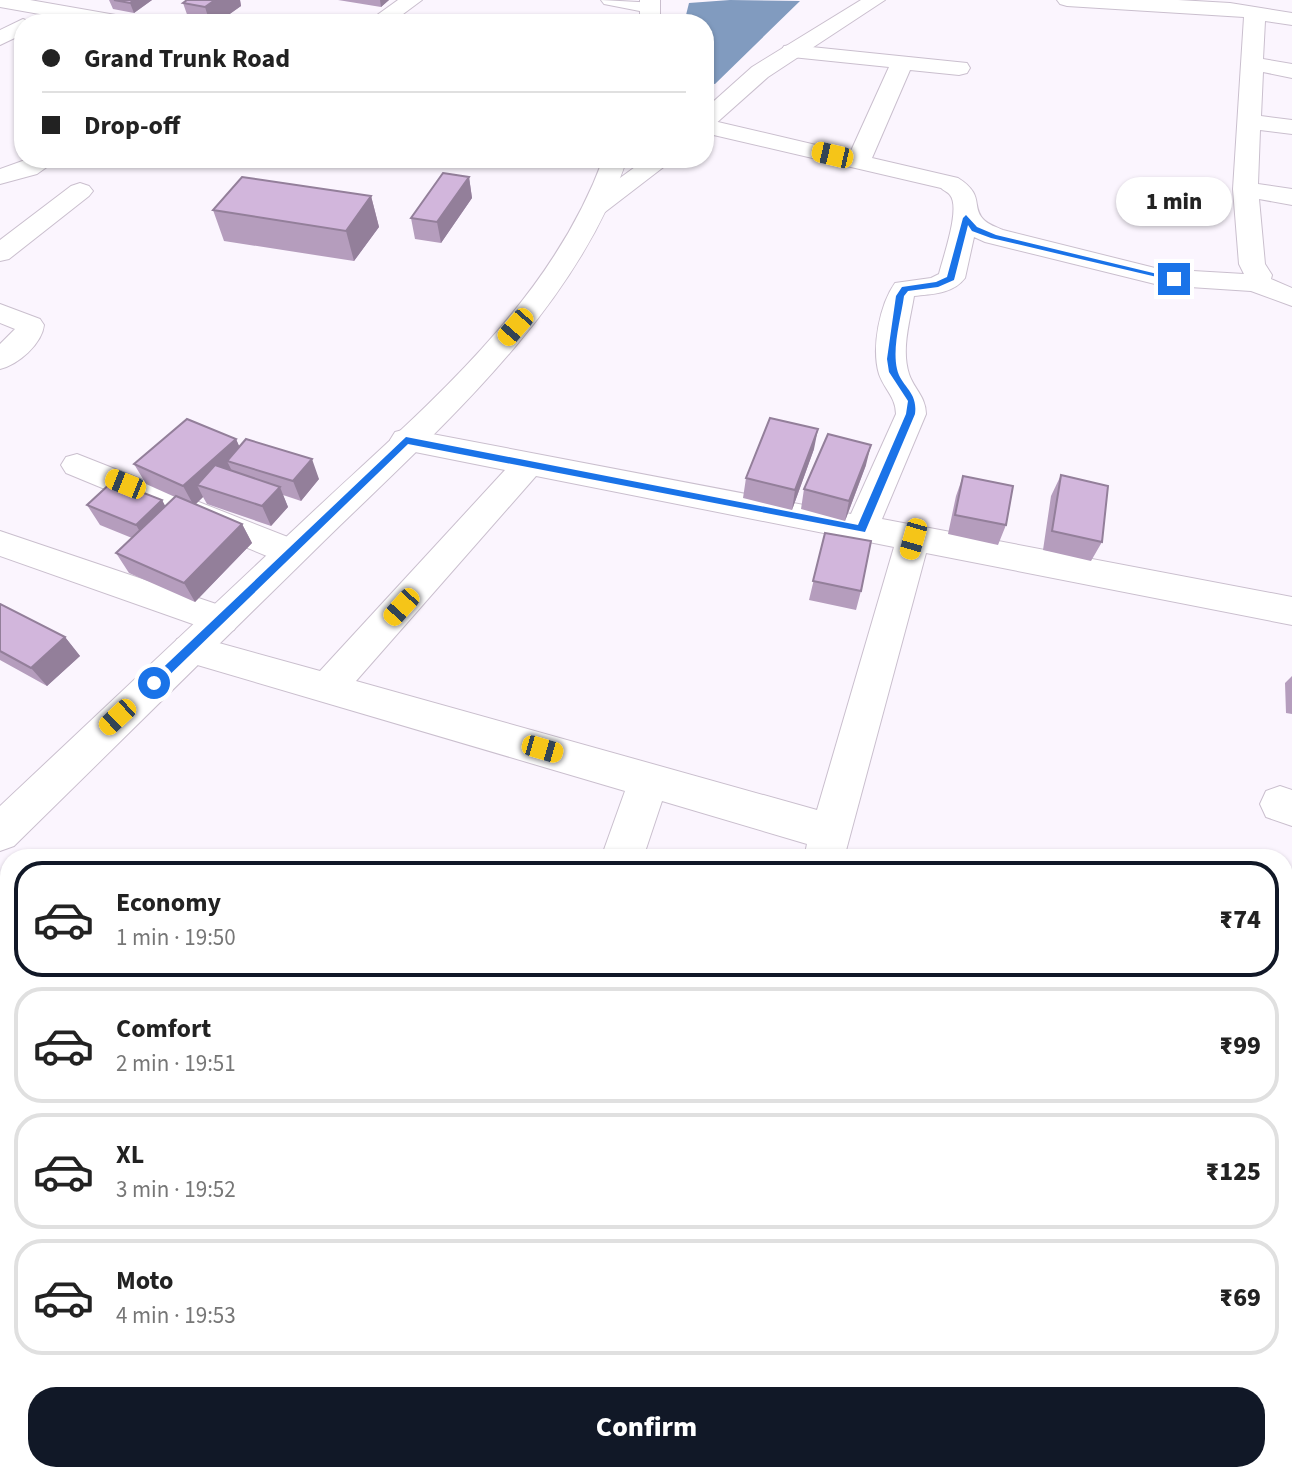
<!DOCTYPE html>
<meta charset="utf-8">
<style>
body{margin:0;font-family:"Source Sans 3",sans-serif;background:#f2f2f2;color:#222;height:100vh;display:flex;flex-direction:column;font-size:26px;white-space:nowrap}
*{box-sizing:border-box;margin:0}
p{font-size:23px;color:#767676}
.icon{flex:none;width:38px;height:38px;fill:none;stroke:currentColor;stroke-width:2;stroke-linecap:round;stroke-linejoin:round}
.map{position:relative;flex:1;overflow:hidden}
.side{position:absolute;left:0px;top:849px;width:1293px;height:632px;display:flex;flex-direction:column;background:#fff;border-radius:28px 28px 0 0;box-shadow:0 2px 5px #0004}
.side>*{flex:none}
.top-card{position:absolute;left:14px;top:14px;width:700px;height:154px;border-radius:28px;box-shadow:0 2px 5px #0004;display:grid;align-content:center;height:154px;padding:0 28px;background:#fff}
.end{position:absolute;width:32px;height:32px;margin:-16px;border:9px solid #1a73e8;background:#fff;box-shadow:0 0 0 4px #fff}
.from{border-radius:50%}
.bubble{position:absolute;height:49px;border-radius:24px;background:#fff;box-shadow:0 2px 5px #0004;font-size:23px;font-weight:800;line-height:49px;text-align:center}
.car{position:absolute;width:21px;height:42px;margin:-21px -10px;border-radius:9px;box-shadow:0 0 5px 2px #0007;background:linear-gradient(#f5c518 24%,#345 0 40%,#f5c518 0 76%,#345 0 86%,#f5c518 0)}
.top-card b{display:flex;align-items:center;gap:24px;height:66px;font-size:26px}
.top-card b+b{border-top:2px solid #e0e0e0}
.top-card i{width:18px;height:18px;background:#222}
ul{padding:12px 0 0;list-style:none}
li{display:flex;align-items:center;gap:21px;height:116px;margin:0 14px 10px;padding:0 14px;border:4px solid #e0e0e0;border-radius:28px}
li div{flex:1}
li b{display:block;font-size:26px}
li em{font-style:normal;font-weight:800}
li.on{border-color:#111827}
li>.icon{width:63px;height:63px;stroke-width:1.5}
.cta{display:flex;gap:14px;margin-top:auto;padding:14px 28px}
.cta a{flex:1;height:80px;border-radius:28px;background:#111827;color:#fff;font-size:28px;font-weight:800;line-height:80px;text-align:center}
.map>svg:first-child{display:block}
</style>
<div class="map">
<svg width="1292" height="1479" viewBox="0 0 1292 1479">
<rect width="100%" height="100%" fill="#fbf5fe"/>
<path fill="#819bbf" d="M730 0 800 1 715 84 705 83V23H684L689 3Z"/>
<g fill="none" stroke-linecap="round" stroke-linejoin="round">
<g stroke="#cabfce" stroke-width="2">
<path id="street" d="M0 0H30L127 17 134 19 137 23H90L0 7Z
M398 0H422L391 23H366Z
M601 0 657 3 660 7 657 11 650 13 604 4Z
M1057 0H1178L1230 3 1292 13V25L1265 21 1263 59 1292 64V78L1263 72 1261 116 1292 120V134L1260 130 1258 184 1292 189V205L1259 199 1265 264 1272 275 1271 279 1292 288V306L1251 291 1159 285 985 242 974 237 965 278C953 294 932 294 914 296 910 321 901 349 909 374 914 389 926 397 926 414L882 519 1292 597V625L926 553 844 858H804L807 844 662 801 643 858H601L625 791 177 659 172 649 177 639 190 635 320 671 505 470 395 448 390 440 395 432 406 429 851 514 896 414C896 397 884 389 879 374 871 348 880 304 895 283L931 278 939 274C943 257 961 208 950 195 948 192 944 191 941 188L705 133V119L850 153 889 67 792 57 784 56 781 51 784 46 792 45 967 63 970 68 967 73 959 75 910 70 872 158 958 178C985 195 971 206 983 219 988 225 997 227 1003 230L1159 269 1244 274 1239 264 1233 189 1244 17 1067 6 1060 4ZM536 476 894 547 817 810 356 681Z
M23 19 32 23H23V34L0 45V30Z
M28 159H58L37 174 0 184V169Z
M80 183 89 186 93 191 89 196 9 259 0 261V240L71 186Z
M0 304 40 319 44 325C42 344 18 365 0 369V344L15 329 0 323Z
M77 454 303 543 308 552 303 561 291 565 279 561 66 473 61 465 66 457Z
M0 531 234 610 239 620 234 630 221 634 0 556Z
M1280 786 1292 790V826L1266 817 1260 804 1266 791Z
M0 964 9 967V1011L0 1008Z
M1284 1063 1292 1064V1112L1284 1110Z
M1284 1313 1292 1315V1369L1284 1366Z
M644 1472H700L698 1479H642Z"/>
</g>
<g stroke="#cabfce" stroke-width="2">
<path id="secondary" d="M861 0H885L768 77 713 126 705 128V109L752 67Z
M646 159H674L605 212 596 215 587 212 583 207 587 202Z"/>
</g>
<g stroke="#cabfce" stroke-width="2">
<path id="primary" d="M640 0H660V23H640Z
M603 159H627C574 315 434 433 320 545 218 645 116 746 14 846L0 851V806C100 712 201 617 301 523 414 416 548 310 603 159Z"/>
</g>
<use href="#street" fill="#fff" fill-rule="evenodd"/>
<use href="#secondary" fill="#fff" fill-rule="evenodd"/>
<use href="#primary" fill="#fff" fill-rule="evenodd"/>
</g>
<path fill="#b59dbd" d="M109 0H152L134 13 113 9Z
M187 0H240L241 6 217 23H190L183 3Z
M338 0H389L381 7Z
M469 177 472 198 441 243 415 239 411 218Z
M371 196 379 227 354 261 224 241 213 210Z
M236 439 239 447 319 479 301 501 283 495 288 507 271 526 207 504 203 497 195 504 242 524 252 543 195 602 129 573 116 553 132 538 100 525 87 505 162 500 165 507 175 497 146 484 134 464Z
M814 449 792 510 743 498 746 478Z
M866 465 845 521 801 509 804 489Z
M1061 475 1102 542 1091 561 1043 550 1051 496Z
M963 476 1006 525 998 545 948 534 956 496Z
M825 533 861 591 856 610 809 600Z
M0 604 65 637 80 656 47 686 0 660Z
M1292 676V714L1286 713 1285 683Z"/>
<path fill="#937f9a" d="M134 0H152L134 13 130 3Z
M215 0H240L241 6 217 23H210L205 7Z
M380 0H389L381 7Z
M469 177 472 198 441 243 437 222Z
M371 196 379 227 354 261 346 231Z
M818 429 814 449 792 510 795 490Z
M236 439 245 459 227 461 232 471 197 485 203 497 194 506 183 486Z
M871 445 866 465 845 521 849 501Z
M312 459 319 479 301 501 293 481Z
M280 487 288 507 271 526 262 506Z
M162 500 173 520 148 545 136 525Z
M242 524 252 543 195 602 184 583Z
M65 637 80 656 47 686 31 668Z"/>
<path fill="#d2b6dc" stroke="#937f9a" stroke-width="2" d="M114 0H134L130 3Z
M187 0H215L205 7 183 3Z
M443 173 469 177 437 222 411 218Z
M242 177 371 196 346 231 213 210Z
M770 418 818 429 795 490 746 478Z
M187 419 236 439 183 486 134 464Z
M828 434 871 445 849 501 804 489Z
M246 439 312 459 293 481 227 461Z
M215 465 280 487 262 506 197 485Z
M1061 475 1108 486 1102 542 1052 531Z
M963 476 1013 486 1006 525 955 515Z
M113 481 162 500 136 525 87 505Z
M176 496 242 524 184 583 116 553Z
M825 533 871 541 861 591 813 581Z
M0 604 65 637 31 668 0 651Z"/>
<path fill="#1a73e8" d="M966 215 977 227 996 235 1178 279 1174 281 991 238 972 231 968 225 954 280 938 287 908 291 904 296C901 318 892 347 897 369 901 387 918 391 915 414L865 532 408 444 158 686H150V680L406 437 858 525 906 414 908 401 889 372 887 359 896 296 902 287 936 282 947 277 963 218Z"/>
</svg>
<i class="end from" style="left:154px;top:683px"></i>
<i class="end" style="left:1174px;top:279px"></i>
<div class="bubble" style="left:1116px;top:177px;width:116px">1 min</div>
<i class="car" style="left:832px;top:155px;rotate:283deg"></i>
<i class="car" style="left:515px;top:327px;rotate:221deg"></i>
<i class="car" style="left:125px;top:484px;rotate:292deg"></i>
<i class="car" style="left:913px;top:539px;rotate:196deg"></i>
<i class="car" style="left:401px;top:607px;rotate:222deg"></i>
<i class="car" style="left:117px;top:717px;rotate:227deg"></i>
<i class="car" style="left:542px;top:749px;rotate:106deg"></i>
<div class="top-card">
<b><i class="from"></i>Grand Trunk Road</b>
<b><i></i>Drop-off</b>
</div>
<section class="side">
<ul>
<li class="on"><svg class="icon" aria-label="car" viewBox="0 0 24 24"><path d="M5 17H2v-5l4-1 3-4h7l3 4 3 1v5h-3M9 17h6M6 11h13"/><circle cx="7" cy="17" r="2"/><circle cx="17" cy="17" r="2"/></svg><div><b>Economy</b><p>1 min · 19:50</p></div><em>₹74</em></li>
<li><svg class="icon" aria-label="car" viewBox="0 0 24 24"><path d="M5 17H2v-5l4-1 3-4h7l3 4 3 1v5h-3M9 17h6M6 11h13"/><circle cx="7" cy="17" r="2"/><circle cx="17" cy="17" r="2"/></svg><div><b>Comfort</b><p>2 min · 19:51</p></div><em>₹99</em></li>
<li><svg class="icon" aria-label="car" viewBox="0 0 24 24"><path d="M5 17H2v-5l4-1 3-4h7l3 4 3 1v5h-3M9 17h6M6 11h13"/><circle cx="7" cy="17" r="2"/><circle cx="17" cy="17" r="2"/></svg><div><b>XL</b><p>3 min · 19:52</p></div><em>₹125</em></li>
<li><svg class="icon" aria-label="car" viewBox="0 0 24 24"><path d="M5 17H2v-5l4-1 3-4h7l3 4 3 1v5h-3M9 17h6M6 11h13"/><circle cx="7" cy="17" r="2"/><circle cx="17" cy="17" r="2"/></svg><div><b>Moto</b><p>4 min · 19:53</p></div><em>₹69</em></li>
</ul>
<div class="cta"><a>Confirm</a></div>
</section>
</div>
